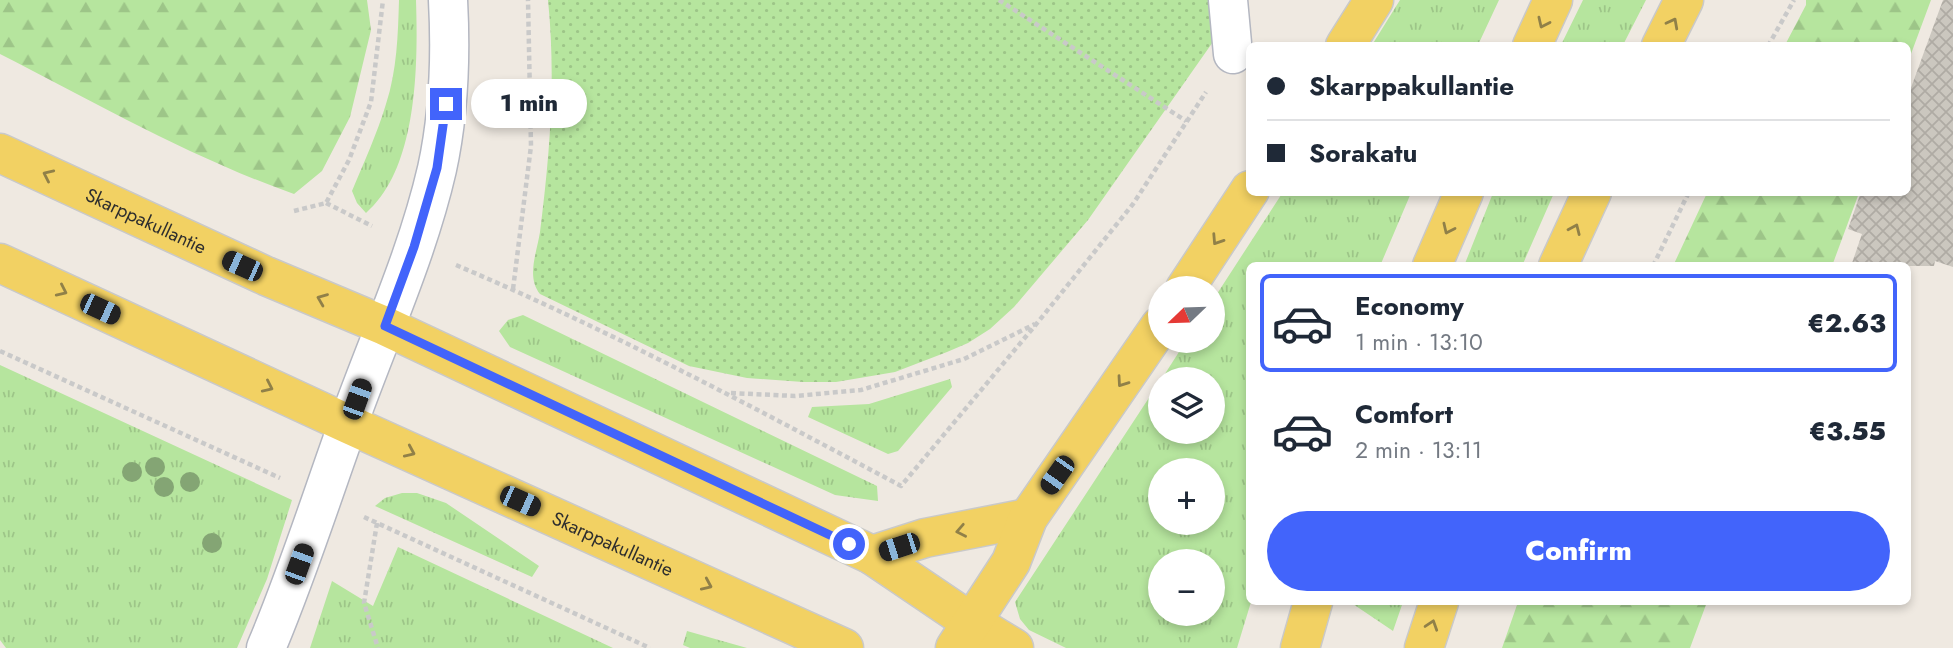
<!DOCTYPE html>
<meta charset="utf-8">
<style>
body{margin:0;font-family:Jost,sans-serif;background:#f2f2f3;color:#1f2937;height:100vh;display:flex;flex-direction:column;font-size:26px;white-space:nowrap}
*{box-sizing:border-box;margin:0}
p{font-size:23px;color:#747a83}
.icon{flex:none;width:38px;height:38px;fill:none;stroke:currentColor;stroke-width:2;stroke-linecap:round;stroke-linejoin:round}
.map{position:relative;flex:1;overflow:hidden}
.details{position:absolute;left:1246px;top:262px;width:665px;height:343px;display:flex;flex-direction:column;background:#fff;border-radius:10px;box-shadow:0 4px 10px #0003}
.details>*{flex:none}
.banner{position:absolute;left:1246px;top:42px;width:665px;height:154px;border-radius:10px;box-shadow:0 4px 10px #0003;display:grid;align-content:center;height:154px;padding:0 21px;background:#fff}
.needle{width:46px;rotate:247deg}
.buttons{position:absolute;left:1148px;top:276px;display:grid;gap:14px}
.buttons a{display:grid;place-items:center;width:77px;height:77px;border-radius:50%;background:#fff;box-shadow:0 4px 10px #0003;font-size:35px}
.end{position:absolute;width:32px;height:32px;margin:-16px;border:9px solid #4264fb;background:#fff;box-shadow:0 0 0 4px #fff}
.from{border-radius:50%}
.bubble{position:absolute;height:49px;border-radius:24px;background:#fff;box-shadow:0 4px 10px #0003;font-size:23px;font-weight:800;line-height:49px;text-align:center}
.car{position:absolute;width:21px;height:42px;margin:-21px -10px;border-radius:9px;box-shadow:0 0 5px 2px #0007;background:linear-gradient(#222 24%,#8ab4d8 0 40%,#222 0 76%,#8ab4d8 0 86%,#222 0)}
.banner b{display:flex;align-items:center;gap:24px;height:66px;font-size:26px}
.banner b+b{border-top:2px solid #e0e1e3}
.banner i{width:18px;height:18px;background:#1f2937}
ul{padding:12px 0 0;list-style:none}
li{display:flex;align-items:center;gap:21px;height:98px;margin:0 14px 10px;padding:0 7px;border:4px solid transparent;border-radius:10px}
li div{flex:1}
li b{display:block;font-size:26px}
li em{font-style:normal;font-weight:800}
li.selected{border-color:#4264fb}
li>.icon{width:63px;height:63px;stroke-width:1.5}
.primary-button{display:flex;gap:14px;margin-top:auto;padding:14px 21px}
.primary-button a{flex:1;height:80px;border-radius:42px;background:#4264fb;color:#fff;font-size:28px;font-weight:800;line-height:80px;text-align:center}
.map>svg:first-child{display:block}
</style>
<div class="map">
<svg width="1953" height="648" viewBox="0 0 1953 648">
<defs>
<pattern id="grass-tufts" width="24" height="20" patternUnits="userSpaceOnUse" patternTransform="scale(1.75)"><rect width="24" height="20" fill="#b6e59e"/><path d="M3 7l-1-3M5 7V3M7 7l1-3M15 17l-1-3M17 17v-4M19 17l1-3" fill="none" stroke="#9dc588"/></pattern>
<pattern id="forest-firs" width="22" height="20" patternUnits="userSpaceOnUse" patternTransform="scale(1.75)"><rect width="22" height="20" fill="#b6e59e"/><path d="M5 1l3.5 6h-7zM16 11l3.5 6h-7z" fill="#9dc588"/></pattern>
<pattern id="park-dots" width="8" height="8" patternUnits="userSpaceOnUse" patternTransform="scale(1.75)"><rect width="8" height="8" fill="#b6e59e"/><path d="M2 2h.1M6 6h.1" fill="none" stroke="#9dc588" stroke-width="1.8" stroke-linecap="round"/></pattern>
<pattern id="building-cross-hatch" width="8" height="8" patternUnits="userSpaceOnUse" patternTransform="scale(1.75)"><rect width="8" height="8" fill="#cbc7bf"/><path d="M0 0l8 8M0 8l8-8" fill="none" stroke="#afaba4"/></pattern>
</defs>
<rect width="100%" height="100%" fill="#efe9e1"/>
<path fill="url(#grass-tufts)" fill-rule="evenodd" d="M399 0H416C418 64 418 168 366 213L357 203 352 191C364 162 377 134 386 104 397 71 398 34 399 0Z
M1400 0H1499L1478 45H1372Z
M1583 0H1646L1623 45H1561Z
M1283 192 1411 193 1380 266H1250V602H1251L1237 648H1066L1029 630 1020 619 1015 602 1160 381V432H1213V380H1161L1186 341H1213V300ZM1160 471H1213V523H1160ZM1160 562H1213V614H1160Z
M1493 193H1554L1522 266H1464Z
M523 315 877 486 878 501 835 495 510 347 499 331 508 320Z
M0 365 292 500 267 579 237 648H6L0 640Z
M950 379 952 387 898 451 888 454 808 417 812 407 869 404Z
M402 493H417L446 503 539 566 532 577 375 506 385 498Z
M398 547 613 648H310L332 581 373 606Z
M1350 602H1403L1393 631Z
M687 631 747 648H690L683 645Z"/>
<path fill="url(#forest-firs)" d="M0 0H367L371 30 350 117 322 171 294 194C192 158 96 103 0 54Z
M1806 0H1931L1908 62V46L1785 45 1806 5Z
M1707 193V192L1859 193 1832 266H1673Z
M1518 602H1707L1690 648H1502Z"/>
<path fill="url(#park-dots)" d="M548 0H1238L1222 29 1088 220 1014 307 990 329 968 343 947 352 895 372 836 382H803L747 378 689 366 540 294C526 277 537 252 540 232 550 153 556 79 548 0Z"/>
<path fill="url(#building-cross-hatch)" d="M1943 0H1953V267L1935 261 1934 266H1851L1862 234 1848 229 1861 192H1908V96Z"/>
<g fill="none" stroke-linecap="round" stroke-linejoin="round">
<g stroke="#b4b7c1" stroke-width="41">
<path id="minor" d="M1228 0 1233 54
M266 648C297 575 321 499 348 424 378 340 417 256 437 169 449 114 451 56 448 0"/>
</g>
<g stroke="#c9c9c9" stroke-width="41">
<g id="major">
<path d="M1345 46 1374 0"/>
<path d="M1532 46 1553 0"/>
<path d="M1661 46 1684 0"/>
<path id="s1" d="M0 153 266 276 385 326 872 555 971 622 1014 648"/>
<path id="s2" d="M0 263 348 424 844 648"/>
<path d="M1432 266 1464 192"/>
<path d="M1558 266 1592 192"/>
<path d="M1185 289 1250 190"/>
<path d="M872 555 925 538 1028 518"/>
<path d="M955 648 1011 562 1028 518 1160 326"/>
<path d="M1300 648 1313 602"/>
<path d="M1424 648 1439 602"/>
</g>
</g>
<path stroke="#c9c9c9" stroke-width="4.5" stroke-dasharray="5 3.5" stroke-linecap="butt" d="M999 0 1186 121
M1768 46 1794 0
M326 203 372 226
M294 211 326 203 349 160 371 102 383 0
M456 265C609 330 755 408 901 486L1038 322 1133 204 1206 92
M1653 266 1689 192
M513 289 531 146 528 0
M0 351 280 478
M731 393 795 396 861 390 964 359 1035 324
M364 517 650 648
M377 523 364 603 378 648"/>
<use href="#minor" stroke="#fff" stroke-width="38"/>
<use href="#major" stroke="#f2d163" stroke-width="38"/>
</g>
<g fill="#84a574">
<circle cx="155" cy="467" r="10"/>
<circle cx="132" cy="472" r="10"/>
<circle cx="190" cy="482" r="10"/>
<circle cx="164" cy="487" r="10"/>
<circle cx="212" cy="543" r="10"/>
</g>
<defs><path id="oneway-chevron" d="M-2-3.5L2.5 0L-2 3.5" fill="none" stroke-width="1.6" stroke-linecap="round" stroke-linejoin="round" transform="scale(1.75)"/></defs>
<g stroke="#908048">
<use href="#oneway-chevron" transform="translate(1543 23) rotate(115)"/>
<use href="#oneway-chevron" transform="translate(1673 23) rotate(-62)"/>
<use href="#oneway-chevron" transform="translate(48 175) rotate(-155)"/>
<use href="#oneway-chevron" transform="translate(1448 229) rotate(115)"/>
<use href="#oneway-chevron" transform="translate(1575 229) rotate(-66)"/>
<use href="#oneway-chevron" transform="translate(1217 240) rotate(123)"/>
<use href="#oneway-chevron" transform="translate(62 291) rotate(25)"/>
<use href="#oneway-chevron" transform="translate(322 299) rotate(-158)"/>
<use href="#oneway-chevron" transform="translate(1122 382) rotate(125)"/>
<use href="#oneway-chevron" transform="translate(268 387) rotate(25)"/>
<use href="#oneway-chevron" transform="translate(410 452) rotate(24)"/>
<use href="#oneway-chevron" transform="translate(961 531) rotate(169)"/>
<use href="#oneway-chevron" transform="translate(707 585) rotate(24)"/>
<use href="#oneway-chevron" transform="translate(1432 625) rotate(-72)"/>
</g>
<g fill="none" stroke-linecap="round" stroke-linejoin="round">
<path stroke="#4264fb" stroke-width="9" d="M446 104 437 168 414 247 385 326 849 544"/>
</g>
<g text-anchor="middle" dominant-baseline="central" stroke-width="5" stroke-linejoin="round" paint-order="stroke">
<g font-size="19" fill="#2e2e2e" stroke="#fff">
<text stroke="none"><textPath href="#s1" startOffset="161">Skarppakullantie</textPath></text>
<text stroke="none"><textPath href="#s2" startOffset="674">Skarppakullantie</textPath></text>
</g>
</g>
</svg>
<div class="buttons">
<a><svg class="needle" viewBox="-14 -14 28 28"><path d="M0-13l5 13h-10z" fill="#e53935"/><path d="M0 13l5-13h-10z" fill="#747a83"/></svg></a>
<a><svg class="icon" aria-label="layers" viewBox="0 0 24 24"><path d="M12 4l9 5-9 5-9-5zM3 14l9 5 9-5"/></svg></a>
<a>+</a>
<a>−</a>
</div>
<i class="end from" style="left:849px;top:544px"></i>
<i class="end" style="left:446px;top:104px"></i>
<div class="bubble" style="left:471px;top:79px;width:116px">1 min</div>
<i class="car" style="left:242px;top:266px;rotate:294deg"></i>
<i class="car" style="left:100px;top:309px;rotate:115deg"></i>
<i class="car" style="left:357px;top:399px;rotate:20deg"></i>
<i class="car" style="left:1057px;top:475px;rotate:215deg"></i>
<i class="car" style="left:520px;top:501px;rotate:114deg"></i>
<i class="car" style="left:899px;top:547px;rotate:252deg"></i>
<i class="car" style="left:299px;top:564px;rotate:20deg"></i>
<div class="banner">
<b><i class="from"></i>Skarppakullantie</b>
<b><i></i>Sorakatu</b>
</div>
<section class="details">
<ul>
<li class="selected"><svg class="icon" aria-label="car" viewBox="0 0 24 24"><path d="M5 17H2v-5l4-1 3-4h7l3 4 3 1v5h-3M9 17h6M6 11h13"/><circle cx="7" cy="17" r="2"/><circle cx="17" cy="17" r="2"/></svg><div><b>Economy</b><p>1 min · 13:10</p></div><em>€2.63</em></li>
<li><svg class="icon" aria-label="car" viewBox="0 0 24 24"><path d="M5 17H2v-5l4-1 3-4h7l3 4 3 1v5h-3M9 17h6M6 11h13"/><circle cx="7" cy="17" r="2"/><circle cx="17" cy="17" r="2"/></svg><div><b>Comfort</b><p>2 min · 13:11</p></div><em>€3.55</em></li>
</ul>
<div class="primary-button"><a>Confirm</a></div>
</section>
</div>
